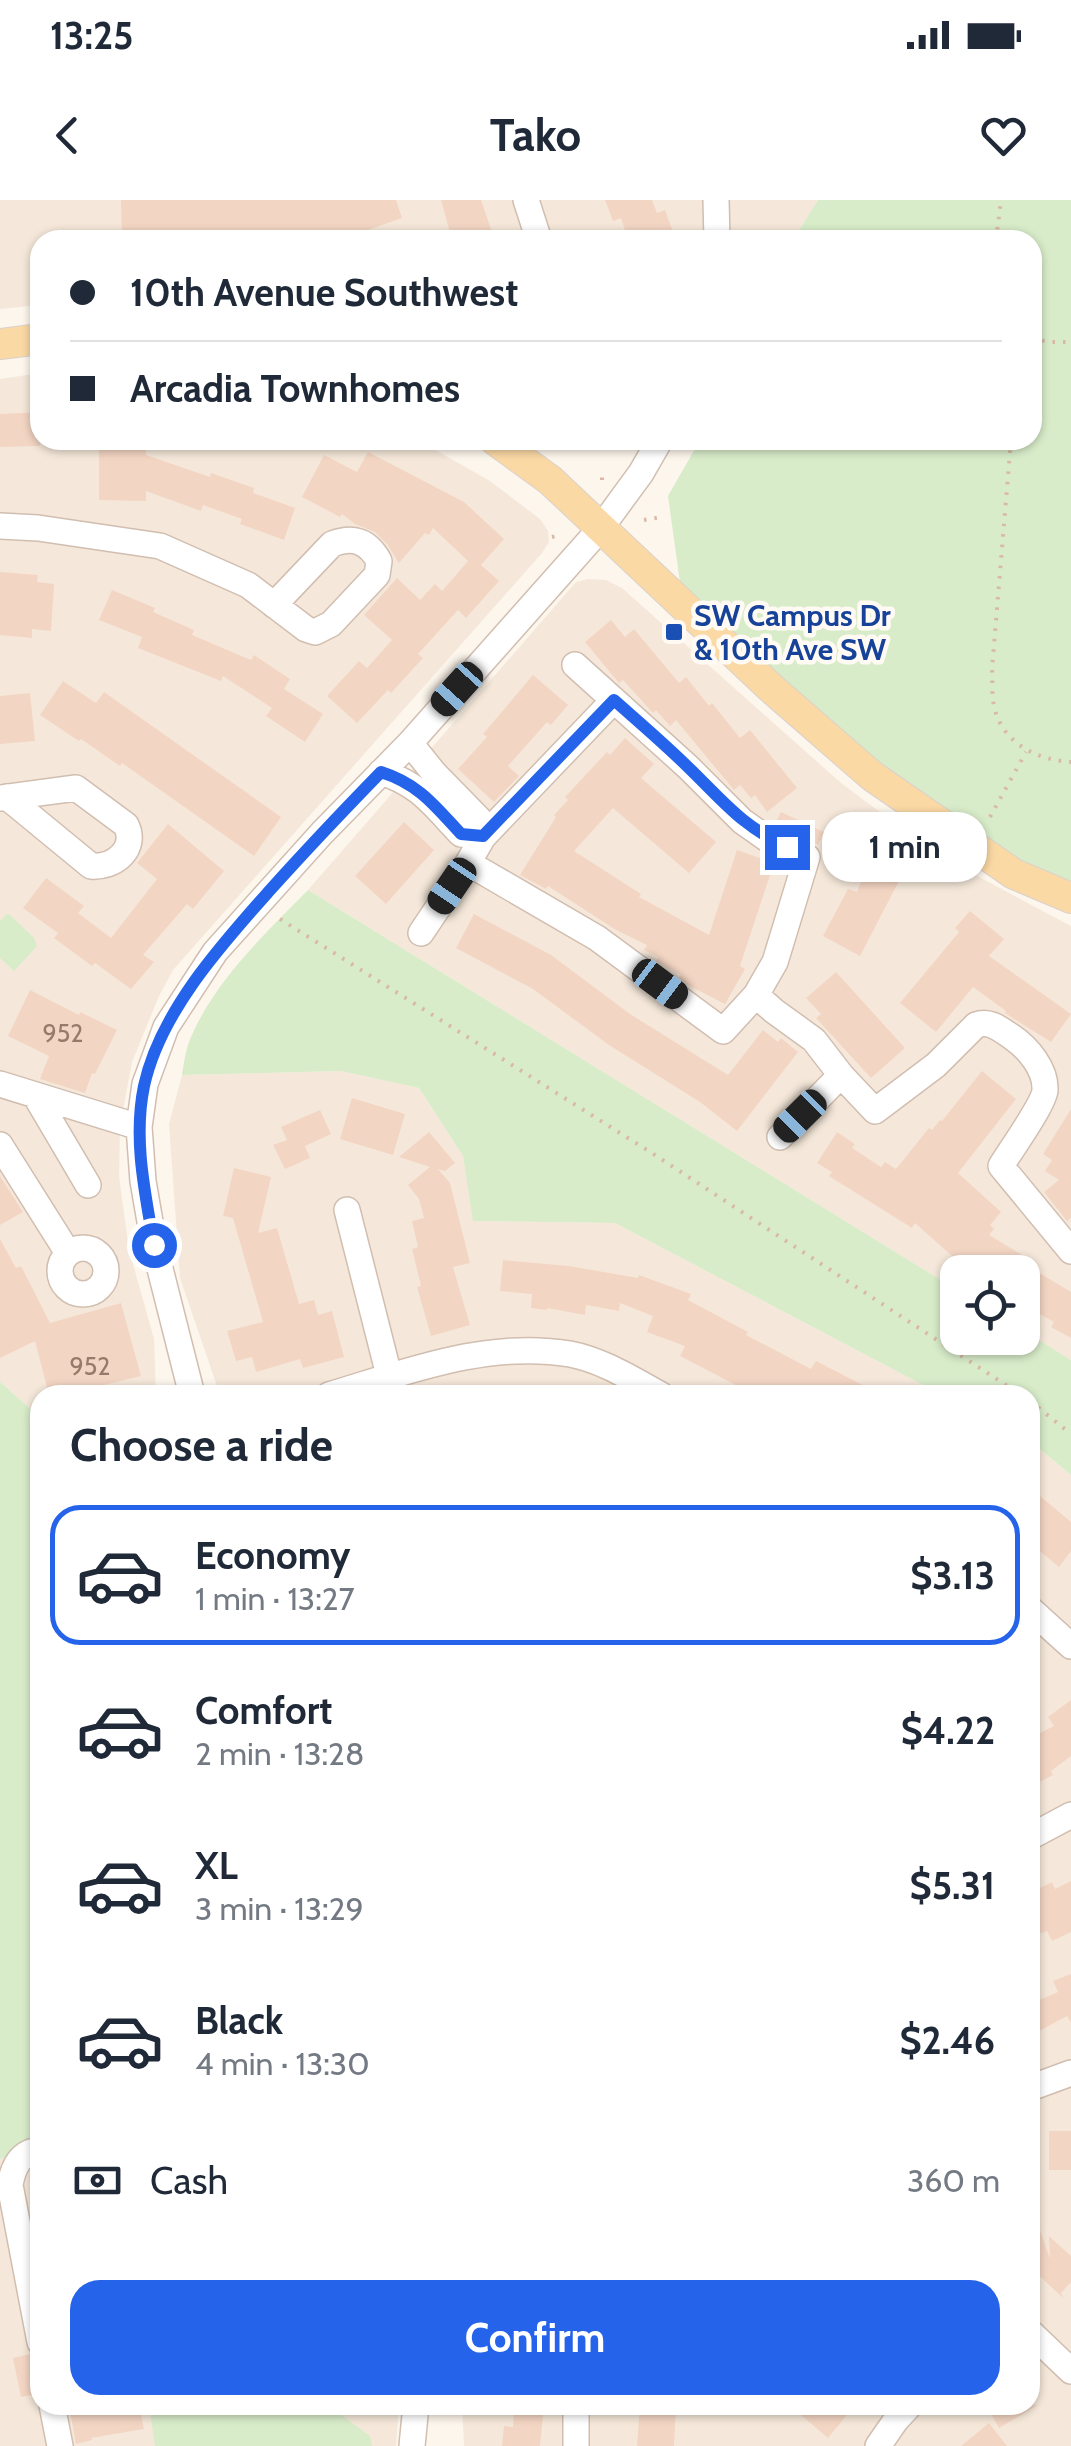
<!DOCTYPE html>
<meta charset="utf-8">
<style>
body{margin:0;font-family:Cabin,sans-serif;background:#f6f6f7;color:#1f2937;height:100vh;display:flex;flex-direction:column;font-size:38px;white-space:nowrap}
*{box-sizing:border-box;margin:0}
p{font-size:32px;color:#747a83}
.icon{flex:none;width:55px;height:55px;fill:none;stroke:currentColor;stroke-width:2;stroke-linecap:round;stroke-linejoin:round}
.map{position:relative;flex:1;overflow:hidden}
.drawer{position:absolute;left:30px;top:1185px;width:1010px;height:1030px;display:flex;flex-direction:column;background:#fff;border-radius:30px;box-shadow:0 2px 8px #0004}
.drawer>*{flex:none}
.hud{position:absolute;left:30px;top:30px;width:1012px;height:220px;border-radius:30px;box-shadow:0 2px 8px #0004;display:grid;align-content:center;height:220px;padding:0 40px;background:#fff}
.tools{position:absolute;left:940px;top:1055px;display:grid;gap:20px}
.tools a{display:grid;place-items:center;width:100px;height:100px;border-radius:20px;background:#fff;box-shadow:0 2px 8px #0004;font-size:50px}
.end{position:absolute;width:45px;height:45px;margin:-22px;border:12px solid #2563eb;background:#fff;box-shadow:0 0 0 5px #fff}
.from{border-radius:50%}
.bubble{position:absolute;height:70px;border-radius:30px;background:#fff;box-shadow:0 2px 8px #0004;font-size:32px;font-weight:700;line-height:70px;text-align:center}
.car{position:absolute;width:30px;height:60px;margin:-30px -15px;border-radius:12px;box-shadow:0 0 8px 2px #0007;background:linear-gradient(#222 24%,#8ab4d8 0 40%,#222 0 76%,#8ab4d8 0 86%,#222 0)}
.hud b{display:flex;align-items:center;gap:35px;height:95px;font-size:38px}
.hud b+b{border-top:2px solid #e0e1e3}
.hud i{width:25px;height:25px;background:#1f2937}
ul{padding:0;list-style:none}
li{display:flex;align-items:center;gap:30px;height:140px;margin:0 20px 15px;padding:0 20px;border:5px solid transparent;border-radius:30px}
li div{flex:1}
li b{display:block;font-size:38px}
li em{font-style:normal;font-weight:700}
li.current{border-color:#2563eb}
li>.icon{width:90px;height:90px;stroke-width:1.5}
h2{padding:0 40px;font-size:45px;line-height:120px}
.pay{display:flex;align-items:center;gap:25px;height:110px;padding:0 40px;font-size:38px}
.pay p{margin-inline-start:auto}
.action{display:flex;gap:20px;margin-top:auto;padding:20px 40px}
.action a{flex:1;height:115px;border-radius:30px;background:#2563eb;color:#fff;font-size:40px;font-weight:700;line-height:115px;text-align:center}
.status{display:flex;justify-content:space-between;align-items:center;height:70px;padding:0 50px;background:#fff;direction:ltr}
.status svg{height:28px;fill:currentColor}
header{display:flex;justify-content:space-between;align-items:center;height:130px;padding:0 40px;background:#fff;font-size:45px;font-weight:700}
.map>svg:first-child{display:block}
</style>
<div class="status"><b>13:25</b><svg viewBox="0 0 49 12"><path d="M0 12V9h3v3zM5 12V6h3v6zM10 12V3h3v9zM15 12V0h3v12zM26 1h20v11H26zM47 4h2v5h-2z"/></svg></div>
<header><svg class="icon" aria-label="back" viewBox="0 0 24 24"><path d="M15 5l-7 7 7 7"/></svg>Tako<svg class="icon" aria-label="heart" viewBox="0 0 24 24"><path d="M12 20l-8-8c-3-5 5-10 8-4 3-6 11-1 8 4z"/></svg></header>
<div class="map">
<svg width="1071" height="2246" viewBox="0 0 1071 2246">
<rect width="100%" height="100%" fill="#fdf6ec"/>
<path fill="#f5e8da" d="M0 0H818L793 40H40V105L0 109Z
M40 173V240H418L490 281 540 319 548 331 549 342 542 353 173 770 159 796 132 862 120 926 119 976 129 1050 154 1139 156 1195H40V1217L0 1182V179Z
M588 379 606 380 622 388 841 583 884 615 951 662 1071 726V1160L1023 1130 1022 1072H958L957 1090 308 690 576 382Z
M341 871 419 888 463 956 474 1021 615 1023 942 1195H220L180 1078 169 924 182 875Z
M1030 1241 1071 1275V2246H464L462 2205H1030Z
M40 1949V2205H399L396 2246H0V1959Z"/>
<path fill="#d8ecc9" d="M818 0H1071V698L1014 674 683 404 668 296 700 240H1032V40H793Z
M308 690 957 1090 958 1138H1022L1023 1130 1071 1160V1275L1030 1241V1195H942L615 1023 473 1021 463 956 419 888 341 871 182 875C184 862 186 848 191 837 216 779 265 734 308 690Z
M8 713 34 738 37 746 14 771 0 758V721Z
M0 1182 40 1217V1949L0 1959Z
M149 2205H260L261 2213 336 2211 370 2236 372 2246H155Z"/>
<path fill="#f3d5c3" d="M121 0H396L402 18 354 35 356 40H214V32H159V37L122 38Z
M441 0H481L493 35 479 40H452Z
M605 0H652L657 13 665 10 676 40H628L621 18 613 21Z
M40 212V246L0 247V214Z
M99 240H146V255L210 277 211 273 254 288 253 293 295 308 284 340 240 324 242 319 203 305 201 311 146 291V301L99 300Z
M368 252 464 302 504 339 481 365 499 381 466 418 458 410 418 454 423 458 391 493 388 490 357 523 327 496 359 461 367 468 392 440 364 415 397 378 420 400 435 384 442 391 468 361 433 328 429 335 425 333 399 363 387 344 375 332 355 324 342 314 340 317 302 297 324 255 357 272Z
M0 372 38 375 37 382 54 384 51 431 32 429V438L0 435Z
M112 390 155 408 153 412 194 430 192 435 251 460 254 455 290 479 284 489 323 514 305 542 266 516 272 508 223 476 221 481 138 448 142 437 99 420Z
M611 420 625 437 634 429 679 483 686 477 709 506 712 503 740 538 750 530 797 588 767 612 755 595 751 598 740 585 734 590 676 520 670 526 656 510 653 513 623 480 619 483 585 442Z
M533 475 568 505 551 525 547 522 508 566 519 576 494 602 458 569 487 537 483 534Z
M63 481 96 503 104 492 281 617 254 656 122 563 120 566 81 539 79 541 40 515Z
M30 493 35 541 0 544V496Z
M625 538 654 564 641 578 716 642 689 673 613 608 574 651 641 694 639 697 709 735 737 650 774 663 740 766 745 769 725 804 686 784 679 778 681 775 656 761 658 757 644 750 647 745 616 730 548 686 546 689 520 675 556 617 554 615 568 600 565 597 607 552 610 555Z
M781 612 824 632 818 645 775 624Z
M404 622 434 650 386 704 355 676Z
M168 624 224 671 193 709 187 704 143 755 154 762 131 789 95 763 92 766 54 738 58 733 23 708 46 678 84 706 78 713 111 738 157 679 137 663Z
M869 662 900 679 860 756 823 736 848 689 857 692Z
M970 711 1004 739 989 756 1071 814 1051 842 1005 813 1006 811 973 787 936 832 900 803 959 732 955 728Z
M474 714 551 755 630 814 728 875 763 830 778 842 781 838 798 852 737 931 700 902 609 845 533 789 456 748Z
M836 772 905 848 871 878 816 818 821 814 806 798Z
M30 790 79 815 80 812 117 830 95 874 92 873 85 893 40 879 49 856 8 836Z
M982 871 1016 899 958 973 1001 1012 990 1025 994 1029 989 1035 1029 1059 1026 1065 1071 1092V1138L1051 1127 1054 1122 1022 1104V1071L970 1072 915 1023 912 1028 829 976 832 972 817 963 837 932 855 944 852 948 881 967 885 962 896 969 929 928 932 930 940 920 942 921Z
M352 898 405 914 393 955 340 939Z
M1071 909V1018L1067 1021 1044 992 1059 980 1045 971 1052 960 1043 954Z
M320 910 331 934 305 946 310 958 285 969 273 945 287 940 281 927Z
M429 932 455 963 445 971 438 969 450 983 470 1063 453 1067 470 1125 431 1136 417 1087 421 1086 412 1049 418 1047 412 1021 424 1018 419 999 408 985 430 967 399 957Z
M234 968 271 977 258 1033 277 1028 299 1104 314 1100 318 1115 332 1111 344 1157 303 1168 300 1159 256 1172 252 1157 236 1161 227 1131 263 1122 233 1018 223 1016Z
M0 976 23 1012 0 1025Z
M0 1039 16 1068 21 1066 50 1123 121 1103 141 1176 96 1187 98 1195H49L35 1141 0 1158Z
M503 1060 569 1066 638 1078 639 1075 691 1094 688 1100 748 1132 746 1135 811 1169 816 1161 882 1195H755L680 1156 685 1146 647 1132 653 1116 620 1103 619 1111 586 1105 585 1115 547 1108V1110L531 1108 532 1094 500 1091Z
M1040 1296 1071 1322V1351L1059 1367 1030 1343V1309Z
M1071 1500V1556L1051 1571 1053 1575 1030 1587V1538L1054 1526 1048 1517Z
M1071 1681V1732L1052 1741 1047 1731 1030 1737V1693L1052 1682 1055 1689Z
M1071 1774V1823L1067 1816 1030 1836V1804L1058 1792 1053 1781Z
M1049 1931H1071V1970H1049Z
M1030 2010H1033L1050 2059 1049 2036 1071 2056V2082L1061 2093 1063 2098 1030 2067Z
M30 2154 36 2158 40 2176V2193L21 2197 13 2158Z
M69 2205H139L144 2229 91 2238 92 2240 76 2244Z
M640 2205H676L674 2246H637Z
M789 2205H855L828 2238Z
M986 2205H1038L999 2228Z
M514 2212 543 2215 540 2246H502L504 2226 513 2227Z
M989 2223 1007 2246H961Z"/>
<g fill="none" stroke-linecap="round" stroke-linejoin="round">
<g stroke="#d1beb0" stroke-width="28">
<path id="minor" d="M526 0 538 37 541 40
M716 0 717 40
M0 326 38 328 160 346 248 385 306 429 315 432 331 424 377 375 379 361C368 341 353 336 332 344L274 405
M381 572C420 584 434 606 461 634L483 637 479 619 434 573 410 543
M0 598 76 588 126 625C138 649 114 668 91 666L7 597
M468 663 597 738 723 831 756 795 775 762 807 657 766 638 742 621 688 567 575 465
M421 733 468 663 483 637 614 500
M756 795 774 811 814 840 841 875 875 911 936 865 976 825C990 820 1000 829 1012 837 1028 848 1046 869 1045 890 1044 904 1010 951 1001 966L1071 1051
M0 884 139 927
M35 895 88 985
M780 937 841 875
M0 945 68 1053
M347 1010 394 1195
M60 1071a23 23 0 1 1 46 0a23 23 0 1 1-46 0Z
M192 1195 154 1045 143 981 139 927 145 884 166 827 215 752 322 633 410 543 600 329 641 273 660 240
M329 1195C406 1172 487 1140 570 1154 602 1160 632 1179 661 1195
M1030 1409 1071 1446
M1030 1637 1071 1615
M1030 1888 1071 1873
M40 1950C20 1952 13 1967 10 1985L40 2142
M1030 2132 1071 2171
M52 2205 60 2246
M412 2246 416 2205
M576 2246V2205
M878 2246 896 2220 910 2205"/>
</g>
<g stroke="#dad1cd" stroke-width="32">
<path id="major" d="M0 144 40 139
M495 240 550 280 771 488 872 576 1014 674 1071 698"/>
</g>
<path stroke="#d9b8a5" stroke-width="4" stroke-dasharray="2.5 8" stroke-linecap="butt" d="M996 40 1001 0
M1032 138 1048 142H1071
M1011 240 992 469C993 482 991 497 995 510 1004 544 1038 560 1071 562
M602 280V273
M644 320 662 317
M552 337 556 336
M990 617 1026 552
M280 719 655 955 1021 1195
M1030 1201 1071 1234"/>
<use href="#minor" stroke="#fff" stroke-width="25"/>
<use href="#major" stroke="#fbd9a5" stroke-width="30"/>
</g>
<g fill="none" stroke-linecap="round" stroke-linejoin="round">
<path stroke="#2563eb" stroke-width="12" d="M154 1045C145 993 133 939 144 886 160 812 222 744 271 689 307 649 344 610 381 572 419 584 435 606 461 634L483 636 614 500C640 523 666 545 690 569 724 602 742 626 787 647"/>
</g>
<rect fill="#1a4fb4" stroke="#fffaf3" stroke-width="4" x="664" y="422" width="20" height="20" rx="5"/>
<g text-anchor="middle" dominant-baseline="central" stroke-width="9" stroke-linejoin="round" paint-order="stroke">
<g font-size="25" fill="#987a6a">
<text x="63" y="833">952</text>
<text x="90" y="1166">952</text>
</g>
<g font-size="30" font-weight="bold" fill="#164399" stroke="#fffaf3" text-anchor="start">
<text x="694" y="415">SW Campus Dr<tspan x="694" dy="34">&amp; 10th Ave SW</tspan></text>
</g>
</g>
</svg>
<div class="tools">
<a><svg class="icon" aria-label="locate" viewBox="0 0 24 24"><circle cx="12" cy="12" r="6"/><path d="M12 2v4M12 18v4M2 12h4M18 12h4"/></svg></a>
</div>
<i class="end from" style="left:154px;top:1045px"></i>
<i class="end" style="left:787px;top:647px"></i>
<div class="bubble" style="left:822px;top:612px;width:165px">1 min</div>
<i class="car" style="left:457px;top:489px;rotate:222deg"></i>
<i class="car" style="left:452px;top:686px;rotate:214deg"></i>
<i class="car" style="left:660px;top:784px;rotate:127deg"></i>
<i class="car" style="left:800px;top:916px;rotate:225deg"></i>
<div class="hud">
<b><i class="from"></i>10th Avenue Southwest</b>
<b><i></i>Arcadia Townhomes</b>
</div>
<section class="drawer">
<h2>Choose a ride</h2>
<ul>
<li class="current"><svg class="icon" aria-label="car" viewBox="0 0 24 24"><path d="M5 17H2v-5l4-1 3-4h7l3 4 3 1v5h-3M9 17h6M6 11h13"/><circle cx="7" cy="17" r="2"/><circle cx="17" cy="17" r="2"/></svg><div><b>Economy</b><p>1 min · 13:27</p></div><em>$3.13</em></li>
<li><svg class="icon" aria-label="car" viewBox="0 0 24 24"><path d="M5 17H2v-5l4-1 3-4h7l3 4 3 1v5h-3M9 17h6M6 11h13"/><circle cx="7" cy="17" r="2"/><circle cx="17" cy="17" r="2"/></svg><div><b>Comfort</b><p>2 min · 13:28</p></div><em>$4.22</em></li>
<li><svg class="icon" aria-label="car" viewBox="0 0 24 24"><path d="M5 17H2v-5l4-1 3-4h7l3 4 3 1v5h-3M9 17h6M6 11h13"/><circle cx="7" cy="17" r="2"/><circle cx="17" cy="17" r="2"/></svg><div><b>XL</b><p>3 min · 13:29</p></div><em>$5.31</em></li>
<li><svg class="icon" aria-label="car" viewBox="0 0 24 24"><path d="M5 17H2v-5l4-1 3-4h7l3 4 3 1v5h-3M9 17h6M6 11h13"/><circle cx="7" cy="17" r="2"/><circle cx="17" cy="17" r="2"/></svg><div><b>Black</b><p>4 min · 13:30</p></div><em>$2.46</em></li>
</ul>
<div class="pay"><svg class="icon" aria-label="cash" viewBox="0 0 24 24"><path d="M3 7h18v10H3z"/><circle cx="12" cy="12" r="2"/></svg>Cash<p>360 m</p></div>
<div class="action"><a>Confirm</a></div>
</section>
</div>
